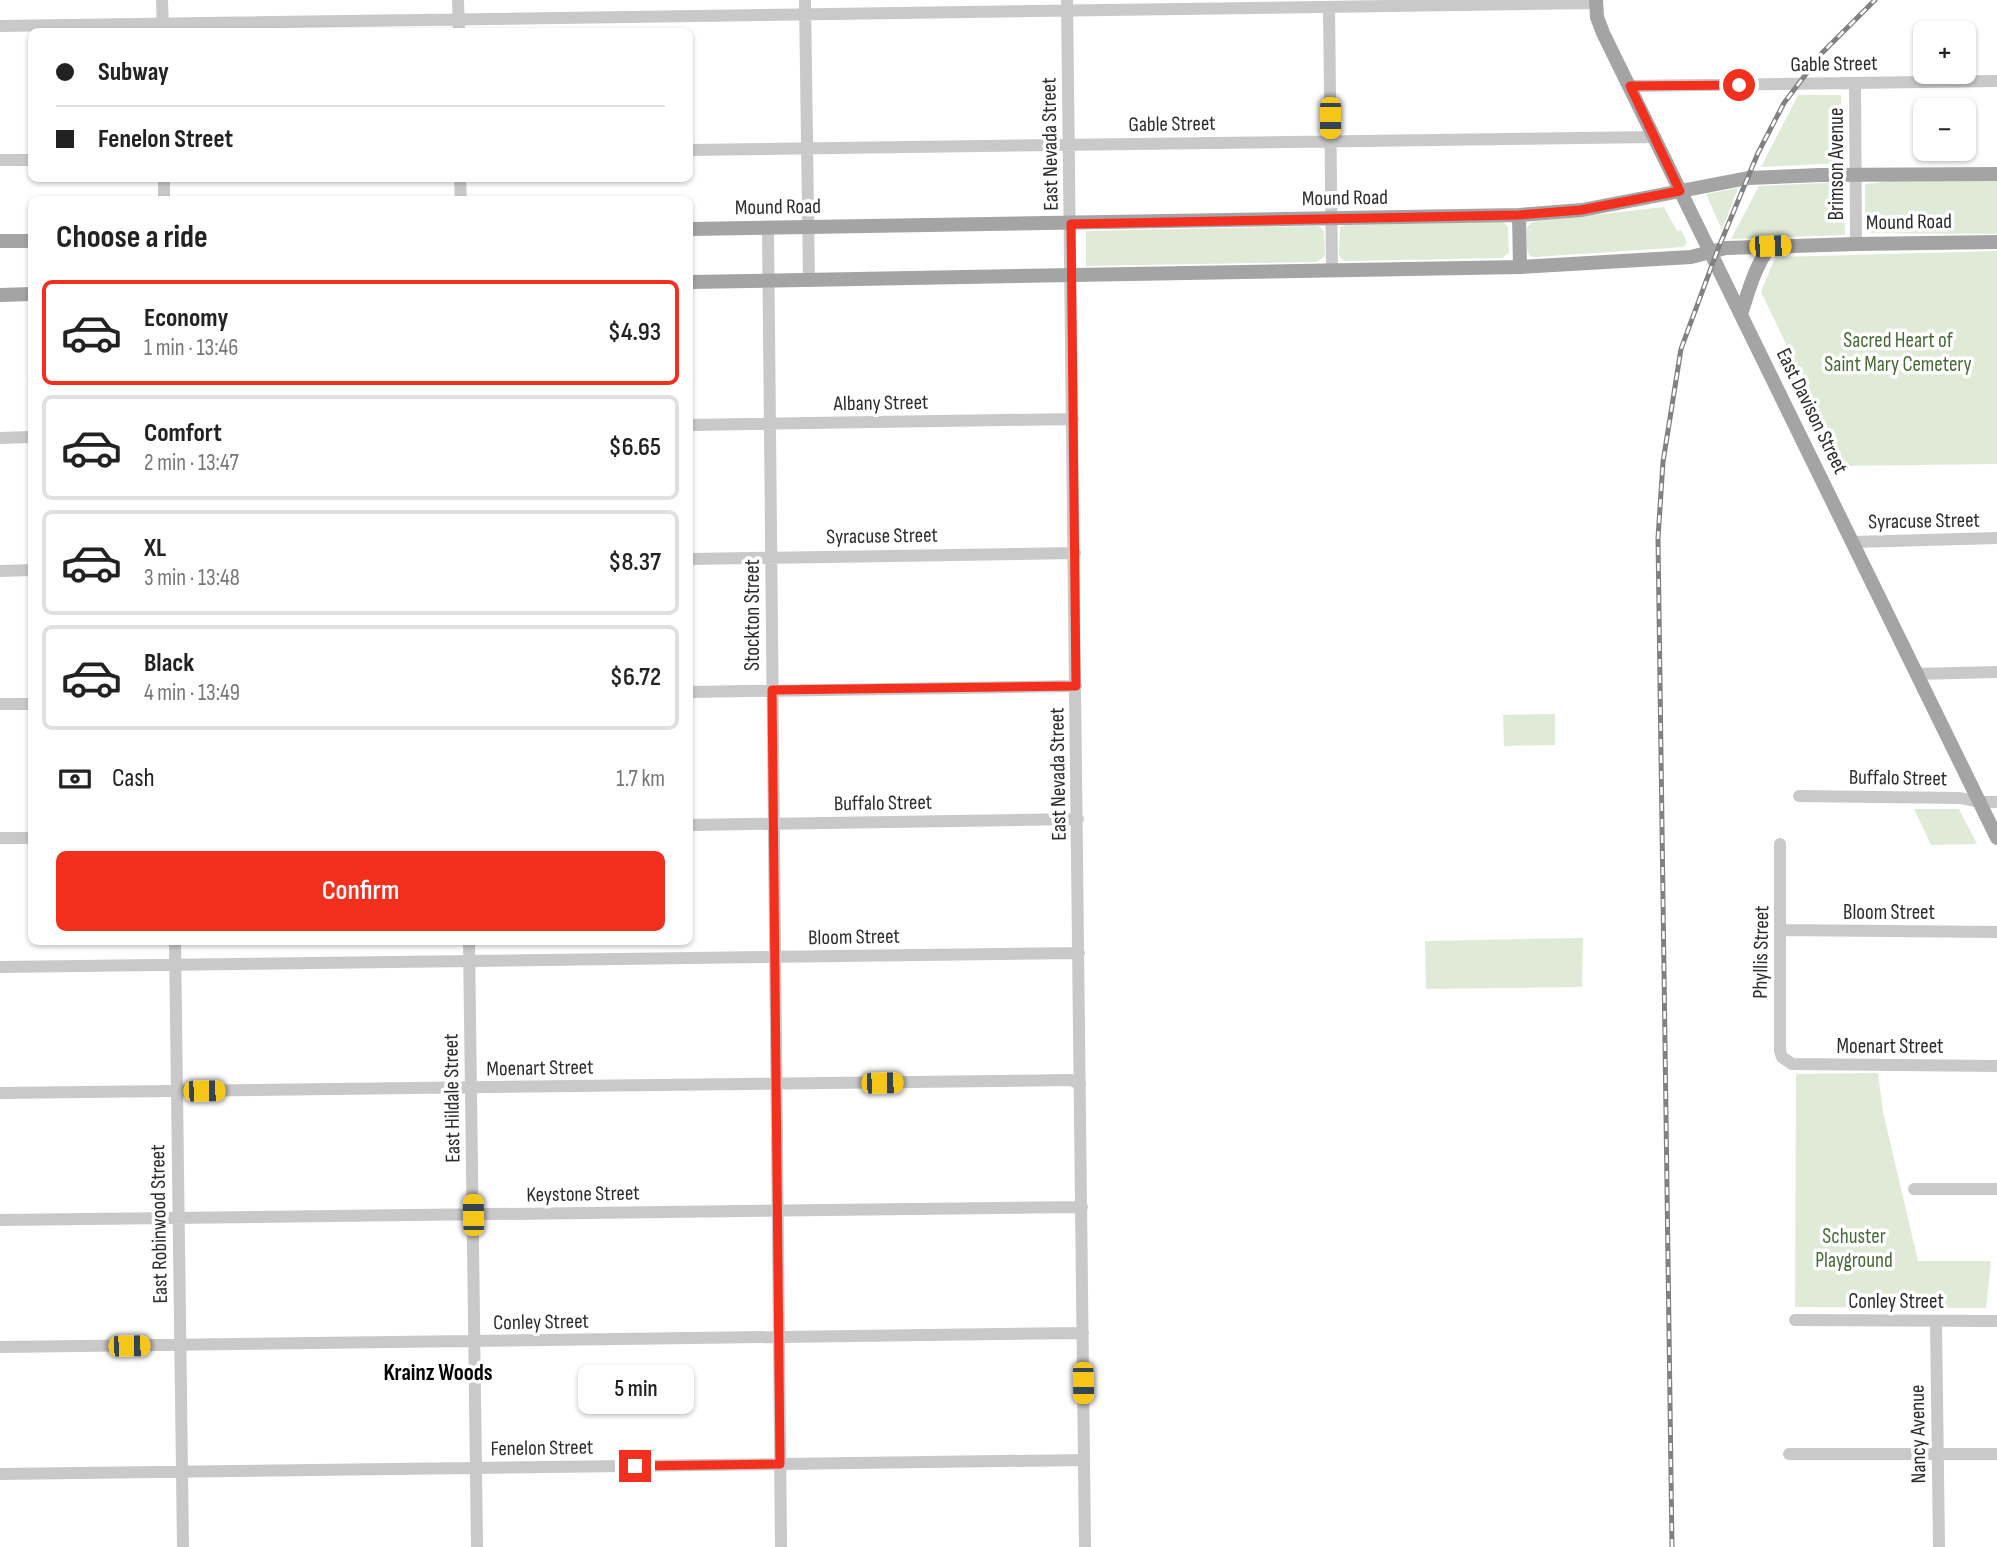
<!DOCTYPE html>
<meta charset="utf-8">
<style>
body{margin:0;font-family:"Sofia Sans Condensed",sans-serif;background:#f6f6f6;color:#222;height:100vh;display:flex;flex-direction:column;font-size:26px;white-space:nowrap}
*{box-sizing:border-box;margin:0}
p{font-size:23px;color:#767676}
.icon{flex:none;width:38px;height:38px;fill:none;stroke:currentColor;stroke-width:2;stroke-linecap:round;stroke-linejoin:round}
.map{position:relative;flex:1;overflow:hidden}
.details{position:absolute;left:28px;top:196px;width:665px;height:749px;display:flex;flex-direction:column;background:#fff;border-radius:10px;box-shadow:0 2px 5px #0004}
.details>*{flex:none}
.banner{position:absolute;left:28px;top:28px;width:665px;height:154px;border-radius:10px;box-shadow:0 2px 5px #0004;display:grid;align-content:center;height:154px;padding:0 28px;background:#fff}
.fabs{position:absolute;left:1913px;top:21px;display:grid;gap:14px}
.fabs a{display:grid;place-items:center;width:63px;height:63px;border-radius:10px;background:#fff;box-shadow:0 2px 5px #0004;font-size:35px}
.end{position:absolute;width:32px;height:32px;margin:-16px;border:9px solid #f32f1e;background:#fff;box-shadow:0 0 0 4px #fff}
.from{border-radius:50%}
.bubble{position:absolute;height:49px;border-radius:10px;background:#fff;box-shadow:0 2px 5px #0004;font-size:23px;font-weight:600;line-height:49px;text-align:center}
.car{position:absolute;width:21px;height:42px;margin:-21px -10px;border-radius:9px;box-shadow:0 0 5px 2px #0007;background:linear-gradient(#f5c518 24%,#345 0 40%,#f5c518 0 76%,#345 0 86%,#f5c518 0)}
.banner b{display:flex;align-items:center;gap:24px;height:66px;font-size:26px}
.banner b+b{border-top:2px solid #e0e0e0}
.banner i{width:18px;height:18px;background:#222}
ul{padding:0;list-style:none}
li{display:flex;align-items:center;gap:21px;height:105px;margin:0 14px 10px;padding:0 14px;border:4px solid #e0e0e0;border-radius:10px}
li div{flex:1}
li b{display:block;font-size:26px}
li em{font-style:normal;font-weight:600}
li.on{border-color:#f32f1e}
li>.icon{width:63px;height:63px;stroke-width:1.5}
h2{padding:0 28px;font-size:32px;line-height:84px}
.pay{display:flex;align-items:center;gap:18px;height:77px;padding:0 28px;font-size:26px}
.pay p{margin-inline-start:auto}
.primary-button{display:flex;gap:14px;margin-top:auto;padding:14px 28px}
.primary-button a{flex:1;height:80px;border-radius:10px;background:#f32f1e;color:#fff;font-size:28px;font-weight:600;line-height:80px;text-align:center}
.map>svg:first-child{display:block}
</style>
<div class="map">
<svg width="1997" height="1547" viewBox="0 0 1997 1547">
<rect width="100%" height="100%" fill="#fff"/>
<path fill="#dfebd7" d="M1798 95H1841L1842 163 1761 167Z
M1909 179H1997V234L1865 233V184Z
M1844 182 1845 235 1731 239 1759 186Z
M1738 188 1722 230 1706 194Z
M1664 207 1677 231 1681 230 1687 242 1684 247 1535 257 1530 256 1527 251V227L1532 222Z
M1504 222 1508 227 1509 253 1502 258 1344 261 1339 256 1340 227 1346 225Z
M1319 226 1324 231 1325 256 1317 262 1086 266V231Z
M1997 251V464L1837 466 1797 385 1804 381 1761 292 1774 260 1777 257Z
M1555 714V745L1504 746 1503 715Z
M1914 809H1959L1977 844 1931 845Z
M1583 938 1582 987 1426 989 1425 941Z
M1878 1073 1883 1112 1918 1261H1991L1986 1308 1795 1307 1796 1074Z"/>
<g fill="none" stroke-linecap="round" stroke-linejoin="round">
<path stroke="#c9c9c9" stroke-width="12" d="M162 0 163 31
M458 0 459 32
M805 0 809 281
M1067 0 1085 1547
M1329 7 1332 271
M0 26 1596 3
M1855 83 1856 244
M1630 86 1997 81
M690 150 1655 137
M0 160H32
M164 178V200
M460 178 461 200
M768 228 781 1547
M690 425 1073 419
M0 438 32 437
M1853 542 1997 538
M690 559 1075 553
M0 571 32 570
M1916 674 1997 672
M690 692 1076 686
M0 704H32
M1799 796 1960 798 1979 802H1997
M690 825 1078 819
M0 838H32
M1780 844V1051L1782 1057 1792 1064 1997 1066
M1780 930 1997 932
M175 942 183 1547
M469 942 477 1547
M0 967 1079 953
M0 1093 1071 1080 1080 1084
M1914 1189H1997
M0 1220 1082 1207
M1795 1320 1997 1321
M1936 1321 1939 1547
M0 1347 1083 1333
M1789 1454H1997
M0 1474 1084 1460"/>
<path stroke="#a4a4a4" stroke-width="14" d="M1596 0 1597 17 1603 33 1997 838
M1519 215 1520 267
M690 229 1519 215 1582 210 1748 178 1820 175 1997 174
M0 241H32
M690 282 1520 267 1691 257 1726 248 1856 244 1997 242
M0 295 32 294
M1741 314C1749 290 1755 266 1770 246"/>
<g stroke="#818181" stroke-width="5">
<path id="rail" d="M1672 1547 1658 538 1663 462 1681 349 1718 249 1758 153 1784 103 1822 53 1875 0"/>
</g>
<use href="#rail" stroke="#fff" stroke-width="2.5" stroke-dasharray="8" stroke-linecap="butt"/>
</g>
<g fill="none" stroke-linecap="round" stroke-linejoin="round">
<path stroke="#f32f1e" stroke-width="9" d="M635 1466 780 1464 772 690 1076 686 1071 224 1519 215 1581 210 1680 191 1630 86 1739 85"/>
</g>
<g text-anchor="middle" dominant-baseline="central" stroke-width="7" stroke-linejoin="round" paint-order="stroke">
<g font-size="21" fill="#2c2c2c" stroke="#fff">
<text transform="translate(1834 64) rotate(-1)">Gable Street</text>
<text transform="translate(1172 124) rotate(-1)">Gable Street</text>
<text transform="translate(1050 144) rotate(-91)">East Nevada Street</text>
<text transform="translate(1836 164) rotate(-90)">Brimson Avenue</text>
<text transform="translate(1345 198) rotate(-1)">Mound Road</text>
<text transform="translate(778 207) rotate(-1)">Mound Road</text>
<text transform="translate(1909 222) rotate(-1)">Mound Road</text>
<text transform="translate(881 403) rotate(-1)">Albany Street</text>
<text transform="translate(1812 411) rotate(64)">East Davison Street</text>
<text transform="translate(1924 521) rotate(-1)">Syracuse Street</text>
<text transform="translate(882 536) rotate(-1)">Syracuse Street</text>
<text transform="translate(752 615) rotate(-90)">Stockton Street</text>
<text transform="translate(1058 774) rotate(-91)">East Nevada Street</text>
<text transform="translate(1898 778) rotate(1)">Buffalo Street</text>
<text transform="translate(883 803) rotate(-1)">Buffalo Street</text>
<text x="1889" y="912">Bloom Street</text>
<text transform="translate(854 937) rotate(-1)">Bloom Street</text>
<text transform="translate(1761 952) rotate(-89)">Phyllis Street</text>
<text x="1890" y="1046">Moenart Street</text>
<text transform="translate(540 1068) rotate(-1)">Moenart Street</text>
<text transform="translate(452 1098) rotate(-91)">East Hildale Street</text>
<text transform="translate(583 1194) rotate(-1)">Keystone Street</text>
<text transform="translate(159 1224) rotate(-91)">East Robinwood Street</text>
<text x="1896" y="1301">Conley Street</text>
<text transform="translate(541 1322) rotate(-1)">Conley Street</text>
<text transform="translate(1918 1434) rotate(-91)">Nancy Avenue</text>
<text transform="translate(542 1448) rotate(-1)">Fenelon Street</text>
</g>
<g font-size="21" fill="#466a36" stroke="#fff">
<text x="1898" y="340">Sacred Heart of<tspan x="1898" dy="24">Saint Mary Cemetery</tspan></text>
<text x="1854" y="1236">Schuster<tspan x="1854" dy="24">Playground</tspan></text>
</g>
<g font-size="23" font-weight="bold" fill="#000" stroke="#fff">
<text x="438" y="1373">Krainz Woods</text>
</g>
</g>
</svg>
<div class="fabs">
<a>+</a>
<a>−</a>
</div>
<i class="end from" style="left:1739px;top:85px"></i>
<i class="end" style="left:635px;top:1466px"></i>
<div class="bubble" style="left:578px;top:1365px;width:116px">5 min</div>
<i class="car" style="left:1330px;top:118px;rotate:180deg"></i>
<i class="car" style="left:1770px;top:246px;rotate:88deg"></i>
<i class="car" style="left:882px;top:1083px;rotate:89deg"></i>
<i class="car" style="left:204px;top:1091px;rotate:89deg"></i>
<i class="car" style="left:473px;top:1215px;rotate:359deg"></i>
<i class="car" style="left:129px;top:1346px;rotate:89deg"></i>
<i class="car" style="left:1083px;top:1383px;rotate:179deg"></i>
<div class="banner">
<b><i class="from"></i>Subway</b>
<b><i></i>Fenelon Street</b>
</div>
<section class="details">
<h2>Choose a ride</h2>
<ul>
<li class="on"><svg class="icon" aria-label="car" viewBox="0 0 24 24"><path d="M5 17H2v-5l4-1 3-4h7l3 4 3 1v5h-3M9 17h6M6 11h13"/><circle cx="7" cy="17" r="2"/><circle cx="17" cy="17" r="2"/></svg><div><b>Economy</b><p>1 min · 13:46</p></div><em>$4.93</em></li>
<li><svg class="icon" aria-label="car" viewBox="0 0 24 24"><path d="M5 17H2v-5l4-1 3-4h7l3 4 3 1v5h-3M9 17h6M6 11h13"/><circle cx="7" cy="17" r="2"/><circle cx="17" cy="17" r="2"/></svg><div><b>Comfort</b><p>2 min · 13:47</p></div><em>$6.65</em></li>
<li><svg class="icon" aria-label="car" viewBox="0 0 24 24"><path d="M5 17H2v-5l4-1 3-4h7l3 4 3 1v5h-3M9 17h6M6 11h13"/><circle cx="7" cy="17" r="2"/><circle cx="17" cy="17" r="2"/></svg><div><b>XL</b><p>3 min · 13:48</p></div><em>$8.37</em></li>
<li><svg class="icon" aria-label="car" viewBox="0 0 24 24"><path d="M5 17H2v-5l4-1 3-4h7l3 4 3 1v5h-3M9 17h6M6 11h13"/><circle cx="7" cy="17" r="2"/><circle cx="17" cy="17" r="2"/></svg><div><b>Black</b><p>4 min · 13:49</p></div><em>$6.72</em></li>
</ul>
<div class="pay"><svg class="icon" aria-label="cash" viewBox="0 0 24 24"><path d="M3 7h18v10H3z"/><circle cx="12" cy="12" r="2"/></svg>Cash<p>1.7 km</p></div>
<div class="primary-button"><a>Confirm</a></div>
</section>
</div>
